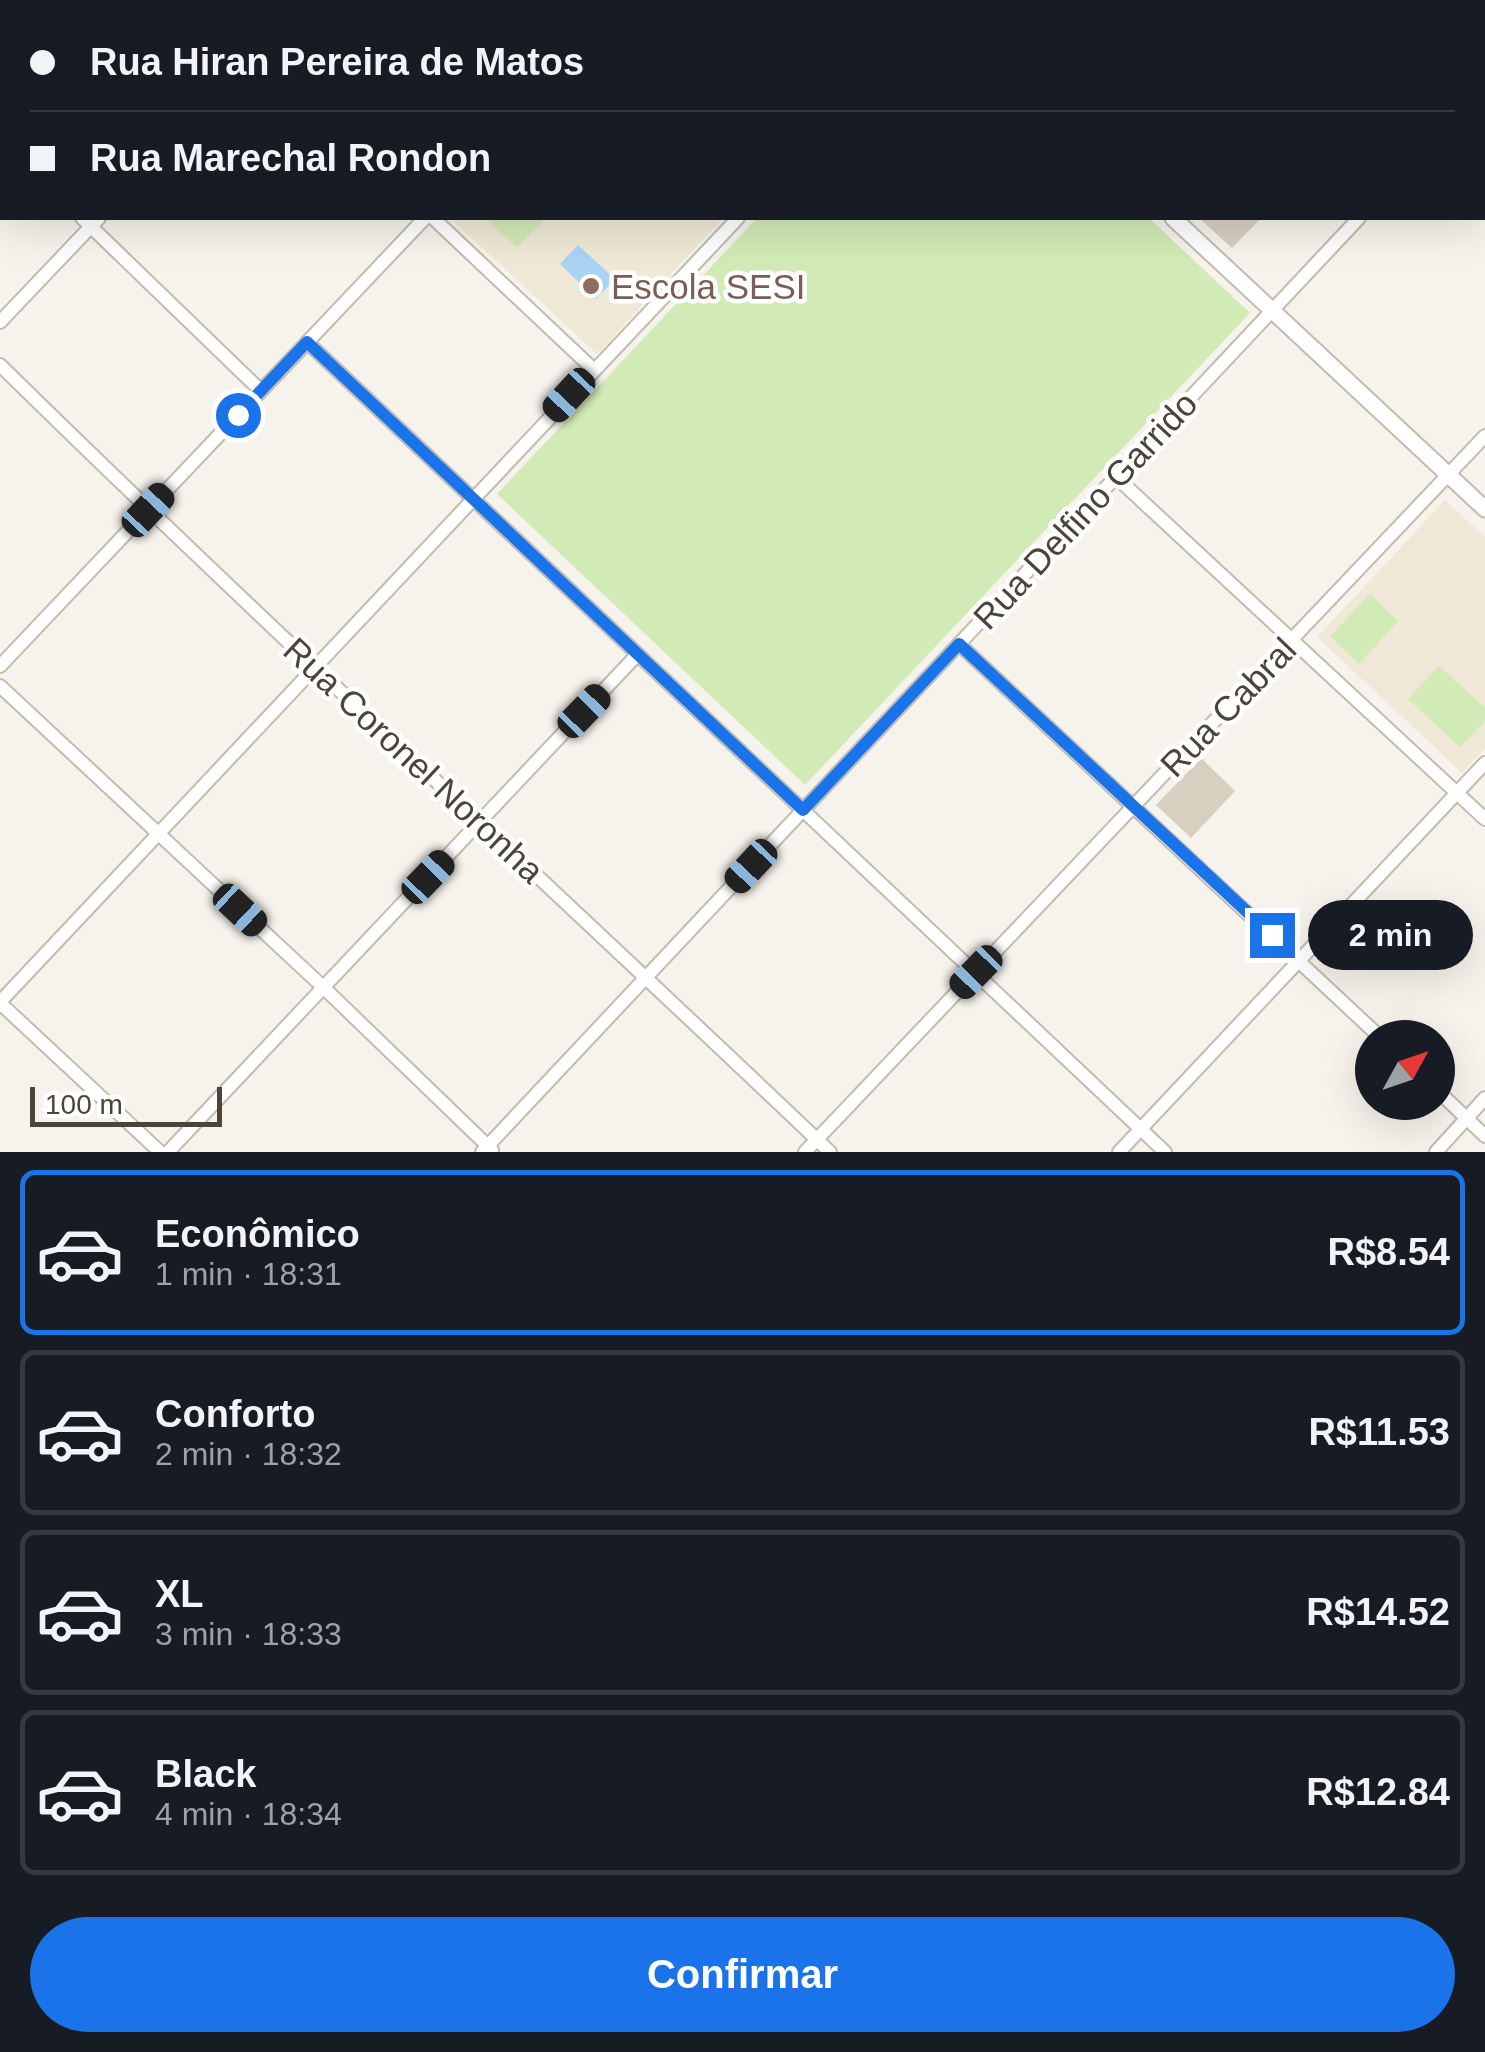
<!DOCTYPE html>
<html lang="pt">
<meta charset="utf-8">
<style>
body{margin:0;font-family:Helvetica,sans-serif;background:#20242c;color:#f1f3f6;height:100vh;display:flex;flex-direction:column;font-size:38px;white-space:nowrap}
*{box-sizing:border-box;margin:0}
p{font-size:32px;color:#9ea1a6}
.icon{flex:none;width:55px;height:55px;fill:none;stroke:currentColor;stroke-width:2;stroke-linecap:round;stroke-linejoin:round}
.map{position:relative;height:1152px;overflow:hidden}
.details{display:flex;flex-direction:column;background:#171b24;flex:1}
.details>*{flex:none}
.guide{position:absolute;left:0px;top:0px;width:1485px;height:220px;box-shadow:0 10px 40px #0002;display:grid;align-content:center;height:220px;padding:0 30px;background:#171b24}
.needle{width:65px;rotate:50deg}
.tools{position:absolute;left:1355px;top:1020px;display:grid;gap:20px}
.tools a{display:grid;place-items:center;width:100px;height:100px;border-radius:50%;background:#171b24;box-shadow:0 10px 40px #0002;font-size:50px}
.scale{position:absolute;left:30px;bottom:25px;width:192px;box-sizing:border-box;padding-left:10px;border:5px solid #4b4439;border-top:0;font-size:28px;line-height:35px;white-space:nowrap;color:#4b4439;-webkit-text-stroke:8px #fff;paint-order:stroke}
.end{position:absolute;width:45px;height:45px;margin:-22px;border:12px solid #1a73e8;background:#fff;box-shadow:0 0 0 5px #fff}
.from{border-radius:50%}
.bubble{position:absolute;height:70px;border-radius:35px;background:#171b24;box-shadow:0 10px 40px #0002;font-size:32px;font-weight:700;line-height:70px;text-align:center}
.car{position:absolute;width:30px;height:60px;margin:-30px -15px;border-radius:12px;box-shadow:0 0 8px 2px #0007;background:linear-gradient(#222 24%,#8ab4d8 0 40%,#222 0 76%,#8ab4d8 0 86%,#222 0)}
.guide b{display:flex;align-items:center;gap:35px;height:95px;font-size:38px}
.guide b+b{border-top:2px solid #363941}
.guide i{width:25px;height:25px;background:#f1f3f6}
ul{padding:18px 0 0;list-style:none}
li{display:flex;align-items:center;gap:30px;height:165px;margin:0 20px 15px;padding:0 10px;border:5px solid #363941;border-radius:15px}
li div{flex:1}
li b{display:block;font-size:38px}
li em{font-style:normal;font-weight:700}
li.active{border-color:#1a73e8}
li>.icon{width:90px;height:90px;stroke-width:1.5}
.button{display:flex;gap:20px;margin-top:auto;padding:20px 30px}
.button a{flex:1;height:115px;border-radius:60px;background:#1a73e8;color:#fff;font-size:40px;font-weight:700;line-height:115px;text-align:center}
.map>svg:first-child{display:block}
</style>
<div class="map">
<svg width="1485" height="1152" viewBox="0 0 1485 1152">
<rect width="100%" height="100%" fill="#f6f3ec"/>
<path fill="#efe8d6" d="M450 218H723L597 354Z
M1445 500 1485 537V748L1462 773 1317 637Z"/>
<path fill="#d2eab5" d="M485 218H546L517 248Z
M757 218H1149L1250 313 805 785 497 494Z
M1370 594 1398 621 1359 664 1330 636Z
M1439 666 1485 708V721L1460 747 1408 699Z"/>
<path fill="#a9d4f2" d="M578 245 615 279 596 299 560 264Z"/>
<path fill="#d8cfc1" d="M1199 218H1261L1232 248Z
M1201 758 1235 791 1191 838 1156 805Z"/>
<g fill="none" stroke-linecap="round" stroke-linejoin="round">
<g stroke="#c2bbae" stroke-width="10">
<path id="service" d="M1060 0 1063 2
M1114 2 1117 0
M1482 197 1485 196"/>
</g>
<g stroke="#c2bbae" stroke-width="16">
<path id="minor" d="M200 0 203 2
M566 0 569 2
M302 2 305 0
M629 2 631 0
M1482 86 1485 83
M0 140 2 142
M82 218 261 391
M433 218 593 369
M0 322 99 218
M307 342 1165 1152
M0 365C272 632 554 889 830 1152
M1116 477 1485 819
M959 644 1381 1038
M0 666 425 218
M0 686 323 987 492 1150
M0 1002 738 218
M0 1003 160 1152
M1438 1091 1485 1136
M168 1152 636 656
M482 1152 1359 218
M805 1152 1485 436
M1119 1152 1485 763
M1436 1152 1485 1098"/>
</g>
<g stroke="#c2bbae" stroke-width="19">
<path id="tertiary" d="M940 0 943 2
M1173 218 1485 509"/>
</g>
<g stroke="#e6c16a" stroke-width="24">
<path id="primary" d="M1373 0 1375 2
M1420 0 1422 2
M1482 58 1485 60
M1482 104 1485 107"/>
</g>
<use href="#service" stroke="#fff" stroke-width="6"/>
<use href="#minor" stroke="#fff" stroke-width="12"/>
<use href="#tertiary" stroke="#fff" stroke-width="15"/>
<use href="#primary" stroke="#ffe39c" stroke-width="20"/>
</g>
<g fill="none" stroke-linecap="round" stroke-linejoin="round">
<path stroke="#1a73e8" stroke-width="12" d="M238 415 307 342 803 810 959 644 1272 935"/>
</g>
<circle fill="#8d6e63" stroke="#fff" stroke-width="4" cx="591" cy="286" r="10"/>
<g text-anchor="middle" dominant-baseline="central" stroke-width="9" stroke-linejoin="round" paint-order="stroke">
<g font-size="35" fill="#785e54" stroke="#fff" text-anchor="start">
<text x="611" y="286">Escola SESI</text>
</g>
<g font-size="35" fill="#4b4439" stroke="#fff">
<text transform="translate(1085 510) rotate(-47)">Rua Delfino Garrido</text>
<text transform="translate(1228 707) rotate(-46)">Rua Cabral</text>
<text transform="translate(414 760) rotate(43)">Rua Coronel Noronha</text>
</g>
</g>
</svg>
<div class="tools">
<a><svg class="needle" viewBox="-14 -14 28 28"><path d="M0-13l5 13h-10z" fill="#e53935"/><path d="M0 13l5-13h-10z" fill="#9ea1a6"/></svg></a>
</div>
<div class="scale">100 m</div>
<i class="end from" style="left:238px;top:415px"></i>
<i class="end" style="left:1272px;top:935px"></i>
<div class="bubble" style="left:1308px;top:900px;width:165px">2 min</div>
<i class="car" style="left:569px;top:395px;rotate:223deg"></i>
<i class="car" style="left:148px;top:510px;rotate:43deg"></i>
<i class="car" style="left:584px;top:711px;rotate:44deg"></i>
<i class="car" style="left:751px;top:866px;rotate:223deg"></i>
<i class="car" style="left:428px;top:877px;rotate:44deg"></i>
<i class="car" style="left:240px;top:910px;rotate:133deg"></i>
<i class="car" style="left:976px;top:972px;rotate:224deg"></i>
<div class="guide">
<b><i class="from"></i>Rua Hiran Pereira de Matos</b>
<b><i></i>Rua Marechal Rondon</b>
</div>
</div>
<section class="details">
<ul>
<li class="active"><svg class="icon" aria-label="car" viewBox="0 0 24 24"><path d="M5 17H2v-5l4-1 3-4h7l3 4 3 1v5h-3M9 17h6M6 11h13"/><circle cx="7" cy="17" r="2"/><circle cx="17" cy="17" r="2"/></svg><div><b>Econômico</b><p>1 min · 18:31</p></div><em>R$8.54</em></li>
<li><svg class="icon" aria-label="car" viewBox="0 0 24 24"><path d="M5 17H2v-5l4-1 3-4h7l3 4 3 1v5h-3M9 17h6M6 11h13"/><circle cx="7" cy="17" r="2"/><circle cx="17" cy="17" r="2"/></svg><div><b>Conforto</b><p>2 min · 18:32</p></div><em>R$11.53</em></li>
<li><svg class="icon" aria-label="car" viewBox="0 0 24 24"><path d="M5 17H2v-5l4-1 3-4h7l3 4 3 1v5h-3M9 17h6M6 11h13"/><circle cx="7" cy="17" r="2"/><circle cx="17" cy="17" r="2"/></svg><div><b>XL</b><p>3 min · 18:33</p></div><em>R$14.52</em></li>
<li><svg class="icon" aria-label="car" viewBox="0 0 24 24"><path d="M5 17H2v-5l4-1 3-4h7l3 4 3 1v5h-3M9 17h6M6 11h13"/><circle cx="7" cy="17" r="2"/><circle cx="17" cy="17" r="2"/></svg><div><b>Black</b><p>4 min · 18:34</p></div><em>R$12.84</em></li>
</ul>
<div class="button"><a>Confirmar</a></div>
</section>
